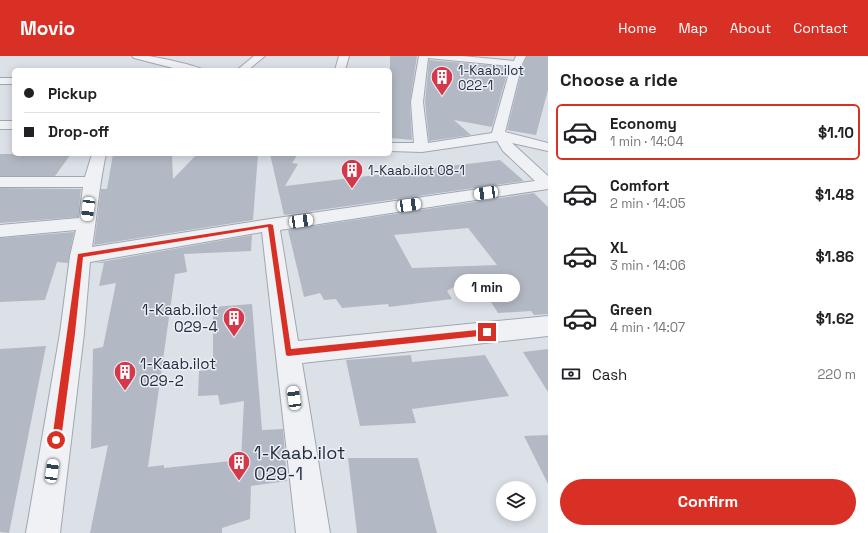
<!DOCTYPE html>
<meta charset="utf-8">
<style>
body{margin:0;font-family:"Space Grotesk",sans-serif;background:#f6f6f6;color:#202124;height:100vh;display:flex;flex-direction:column;font-size:15px;white-space:nowrap}
*{box-sizing:border-box;margin:0}
p{font-size:13px;color:#757577}
.icon{flex:none;width:22px;height:22px;fill:none;stroke:currentColor;stroke-width:2;stroke-linecap:round;stroke-linejoin:round}
.map{position:relative;flex:1;overflow:hidden}
.side{display:flex;flex-direction:column;background:#fff;width:320px}
.side>*{flex:none}
.top-card{position:absolute;left:12px;top:12px;width:380px;height:88px;border-radius:6px;box-shadow:0 2px 10px #0003;display:grid;align-content:center;height:88px;padding:0 12px;background:#fff}
.controls{position:absolute;left:496px;top:425px;display:grid;gap:8px}
.controls a{display:grid;place-items:center;width:40px;height:40px;border-radius:50%;background:#fff;box-shadow:0 2px 10px #0003;font-size:20px}
.end{position:absolute;width:18px;height:18px;margin:-9px;border:5px solid #d93025;background:#fff;box-shadow:0 0 0 2px #fff}
.from{border-radius:50%}
.bubble{position:absolute;height:28px;border-radius:14px;background:#fff;box-shadow:0 2px 10px #0003;font-size:13px;font-weight:700;line-height:28px;text-align:center}
.car{position:absolute;width:12px;height:24px;margin:-12px -6px;border-radius:5px;box-shadow:0 0 3px 1px #0007;background:linear-gradient(#fff 24%,#345 0 40%,#fff 0 76%,#345 0 86%,#fff 0)}
.top-card b{display:flex;align-items:center;gap:14px;height:38px;font-size:15px}
.top-card b+b{border-top:1px solid #e0e0e0}
.top-card i{width:10px;height:10px;background:#202124}
ul{padding:0;list-style:none}
li{display:flex;align-items:center;gap:12px;height:56px;margin:0 8px 6px;padding:0 4px;border:2px solid transparent;border-radius:6px}
li div{flex:1}
li b{display:block;font-size:15px}
li em{font-style:normal;font-weight:700}
li.active{border-color:#d93025}
li>.icon{width:36px;height:36px;stroke-width:1.5}
h2{padding:0 12px;font-size:18px;line-height:48px}
.pay{display:flex;align-items:center;gap:10px;height:44px;padding:0 12px;font-size:15px}
.pay p{margin-inline-start:auto}
.cta{display:flex;gap:8px;margin-top:auto;padding:8px 12px}
.cta a{flex:1;height:46px;border-radius:24px;background:#d93025;color:#fff;font-size:16px;font-weight:700;line-height:46px;text-align:center}
header{display:flex;align-items:center;gap:24px;box-sizing:border-box;height:56px;padding:0 20px;background:#d93025;color:#fff}
header strong{font-size:19px}
nav{display:flex;gap:22px;margin-inline-start:auto;font-size:14px}
main{display:flex;flex:1;min-height:0}
.map>svg:first-child{display:block}
</style>
<header>
<strong>Movio</strong>
<nav><a>Home</a><a>Map</a><a>About</a><a>Contact</a></nav>
</header>
<main>
<div class="map">
<svg width="548" height="477" viewBox="0 0 548 477">
<rect width="100%" height="100%" fill="#dce0e7"/>
<path fill="#b3b9c4" fill-rule="evenodd" d="M390 0H417L410 46 412 84 390 82Z
M527 0H548V34L536 79 507 74 523 9Z
M429 4 509 11 492 71 454 64 471 79 429 85 425 46Z
M0 98H71L55 120H0Z
M113 98H172L173 123 197 98H258L253 164 94 189 101 133H107Z
M270 98H298L292 107 298 108 285 130 500 104 524 125 284 159Z
M0 132 81 133 78 161 0 167Z
M534 137 548 151V258L534 259 531 255 498 257 474 219 447 235 452 243 389 251 388 248 342 252 336 243 324 244 320 237 304 241 288 174ZM468 172 497 209 412 212 394 179Z
M74 176 68 207 57 206 45 244 0 246V182Z
M252 179 251 195 184 198 187 216 175 218 148 411 164 409V412L241 404 244 345 220 349 218 339 198 340 199 315 213 313V251L252 248 262 374 283 373 287 425 251 430 250 463 222 472V477H90L108 389 91 393 93 293 103 291 116 227 99 230 104 207H95Z
M46 290 9 477 0 476V293Z
M548 293V336L523 296Z
M411 299 412 306 485 299 509 340 412 353 416 367 360 370 346 304Z
M548 379V428L524 380Z
M348 402H418L437 477H357Z"/>
<g fill="none" stroke-linecap="round" stroke-linejoin="round">
<g stroke="#a1a7b1" stroke-width="2">
<path id="minor" d="M132 0C137 0 143 0 148 0 156 1 200 10 203 14L173 12 134 2Z
M254 0H265L248 14H237Z
M339 0H349L345 14H335Z
M419 0H462L514 5 516 0H526L522 8 505 76 548 87V95L512 87 548 120V133L280 174 298 285 548 260V280L302 307 330 477H296L262 176 90 206 84 277 60 477H26L60 277 70 200 76 174 0 181V169L79 162 83 131H0V121H85L92 98H106C99 129 97 160 92 191L270 163 535 125 503 95 497 85 422 96 390 95V87H414L411 46ZM428 2 511 10 492 77 428 87 423 46Z
M0 22H14V28H0Z
M0 65H14V73H0Z"/>
</g>
<use href="#minor" fill="#eff1f5" fill-rule="evenodd"/>
</g>
<path fill="#d93025" d="M270 168 273 169 291 293 487 273 490 276 489 279 288 300 286 299 268 171 83 201 75 277 61 384 60 388 56 389 53 388 52 384 78 198Z"/>
<defs>
<g id="building-pin" transform="scale(1.15)"><path d="M0 17L-7.5 6A9.5 9.5 0 1 1 7.5 6Z" fill="#d4384a" stroke="#ebeff5"/><path d="M-4-6H4V6H1V3H-1V6H-4ZM-2.5-4.3h1.7v1.8h-1.7ZM.8-4.3h1.7v1.8H.8ZM-2.5-1h1.7V.8h-1.7ZM.8-1h1.7V.8H.8Z" fill="#fff"/></g>
</defs>
<g fill-rule="evenodd">
<use href="#building-pin" x="442" y="21"/>
<use href="#building-pin" x="352" y="114"/>
<use href="#building-pin" x="234" y="262"/>
<use href="#building-pin" x="125" y="316"/>
<use href="#building-pin" x="239" y="406"/>
</g>
<g text-anchor="middle" dominant-baseline="central" stroke-width="3" stroke-linejoin="round" paint-order="stroke">
<g font-size="13" fill="#252d3e" stroke="#ebeff5" text-anchor="start">
<text x="458" y="14">1-Kaab.ilot<tspan x="458" dy="15">022-1</tspan></text>
<text x="368" y="114">1-Kaab.ilot 08-1</text>
</g>
<g font-size="15" fill="#252d3e" stroke="#ebeff5" text-anchor="end">
<text x="218" y="253">1-Kaab.ilot<tspan x="218" dy="17">029-4</tspan></text>
<text x="140" y="307" text-anchor="start">1-Kaab.ilot<tspan x="140" dy="17">029-2</tspan></text>
</g>
<g font-size="18" fill="#252d3e" stroke="#ebeff5" text-anchor="start">
<text x="254" y="396">1-Kaab.ilot<tspan x="254" dy="21">029-1</tspan></text>
</g>
</g>
</svg>
<div class="controls">
<a><svg class="icon" aria-label="layers" viewBox="0 0 24 24"><path d="M12 4l9 5-9 5-9-5zM3 14l9 5 9-5"/></svg></a>
</div>
<i class="end from" style="left:56px;top:384px"></i>
<i class="end" style="left:487px;top:276px"></i>
<div class="bubble" style="left:454px;top:218px;width:66px">1 min</div>
<i class="car" style="left:486px;top:137px;rotate:262deg"></i>
<i class="car" style="left:409px;top:149px;rotate:82deg"></i>
<i class="car" style="left:88px;top:153px;rotate:187deg"></i>
<i class="car" style="left:301px;top:165px;rotate:82deg"></i>
<i class="car" style="left:294px;top:342px;rotate:352deg"></i>
<i class="car" style="left:52px;top:415px;rotate:8deg"></i>
<div class="top-card">
<b><i class="from"></i>Pickup</b>
<b><i></i>Drop-off</b>
</div>
</div>
<section class="side">
<h2>Choose a ride</h2>
<ul>
<li class="active"><svg class="icon" aria-label="car" viewBox="0 0 24 24"><path d="M5 17H2v-5l4-1 3-4h7l3 4 3 1v5h-3M9 17h6M6 11h13"/><circle cx="7" cy="17" r="2"/><circle cx="17" cy="17" r="2"/></svg><div><b>Economy</b><p>1 min · 14:04</p></div><em>$1.10</em></li>
<li><svg class="icon" aria-label="car" viewBox="0 0 24 24"><path d="M5 17H2v-5l4-1 3-4h7l3 4 3 1v5h-3M9 17h6M6 11h13"/><circle cx="7" cy="17" r="2"/><circle cx="17" cy="17" r="2"/></svg><div><b>Comfort</b><p>2 min · 14:05</p></div><em>$1.48</em></li>
<li><svg class="icon" aria-label="car" viewBox="0 0 24 24"><path d="M5 17H2v-5l4-1 3-4h7l3 4 3 1v5h-3M9 17h6M6 11h13"/><circle cx="7" cy="17" r="2"/><circle cx="17" cy="17" r="2"/></svg><div><b>XL</b><p>3 min · 14:06</p></div><em>$1.86</em></li>
<li><svg class="icon" aria-label="car" viewBox="0 0 24 24"><path d="M5 17H2v-5l4-1 3-4h7l3 4 3 1v5h-3M9 17h6M6 11h13"/><circle cx="7" cy="17" r="2"/><circle cx="17" cy="17" r="2"/></svg><div><b>Green</b><p>4 min · 14:07</p></div><em>$1.62</em></li>
</ul>
<div class="pay"><svg class="icon" aria-label="cash" viewBox="0 0 24 24"><path d="M3 7h18v10H3z"/><circle cx="12" cy="12" r="2"/></svg>Cash<p>220 m</p></div>
<div class="cta"><a>Confirm</a></div>
</section>
</main>
